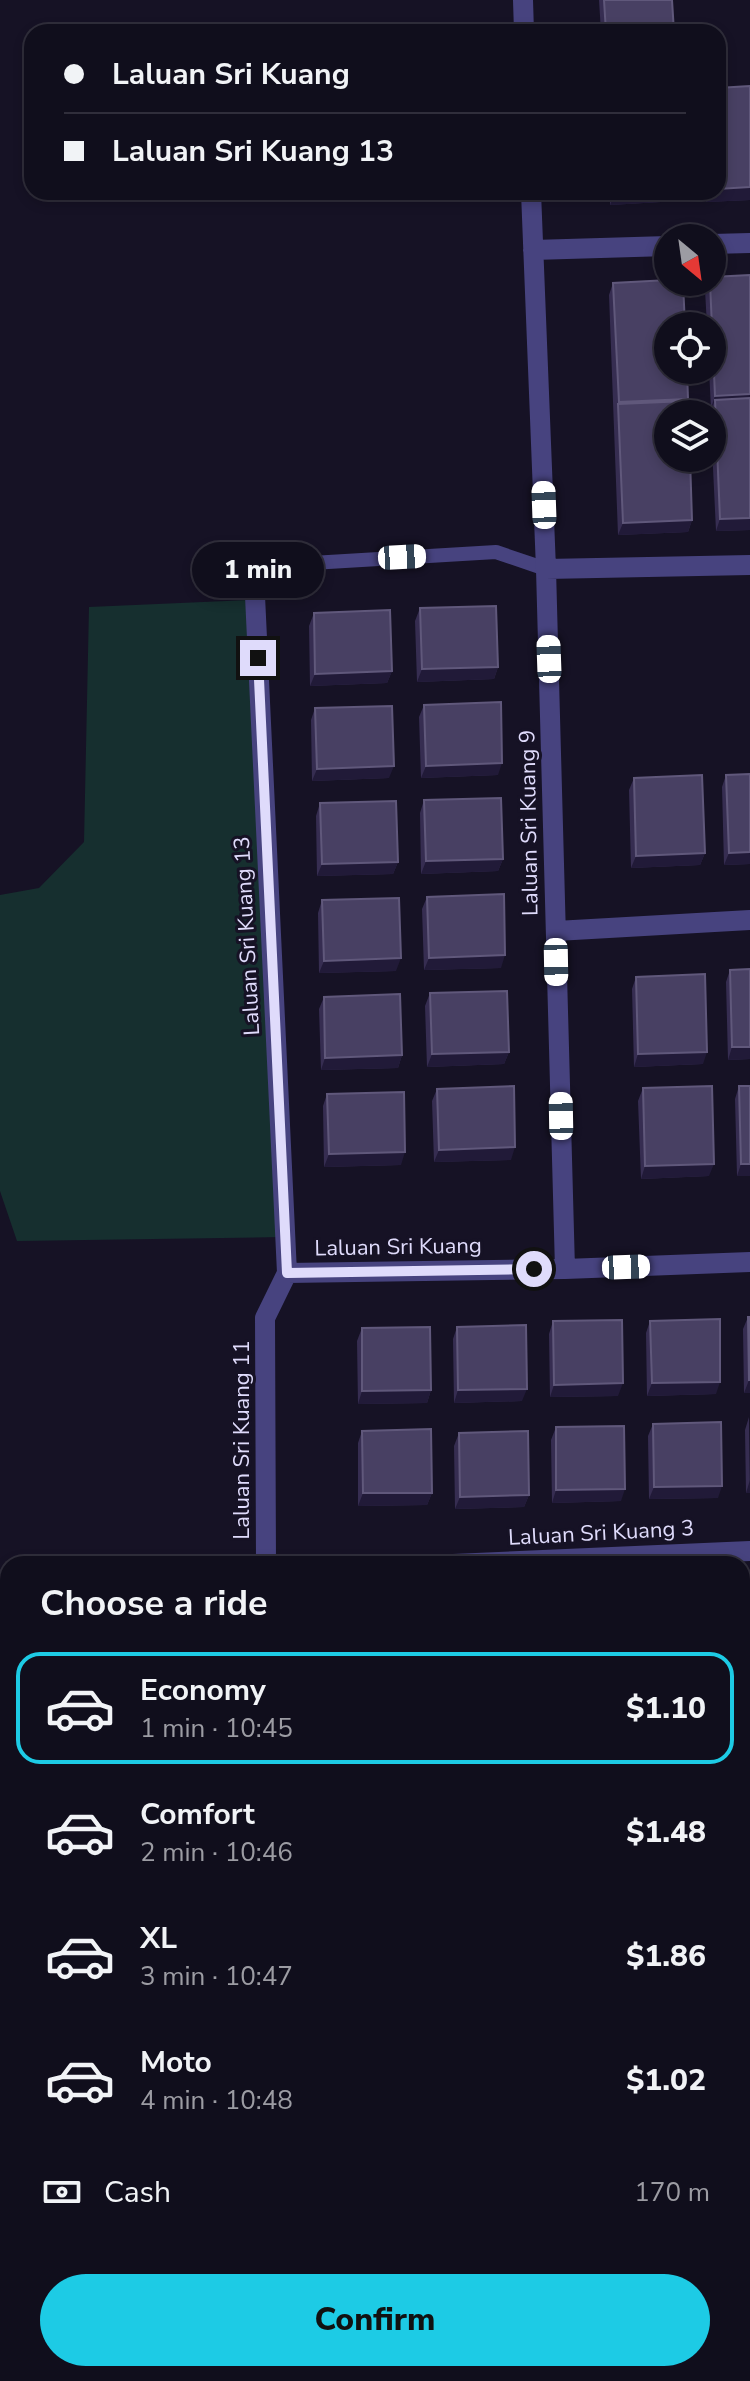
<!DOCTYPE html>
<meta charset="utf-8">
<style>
body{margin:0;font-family:"Nunito Sans",sans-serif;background:#191725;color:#f1f3f6;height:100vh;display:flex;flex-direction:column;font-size:30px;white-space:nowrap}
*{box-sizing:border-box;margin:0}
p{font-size:26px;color:#9c9ca3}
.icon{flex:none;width:44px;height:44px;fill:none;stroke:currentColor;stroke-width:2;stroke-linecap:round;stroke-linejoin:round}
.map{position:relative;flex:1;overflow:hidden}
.side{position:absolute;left:0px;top:1556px;width:750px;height:826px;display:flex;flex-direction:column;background:#100e1c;border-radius:24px 24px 0 0;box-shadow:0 4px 12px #0003,0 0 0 2px #302e3b}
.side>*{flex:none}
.top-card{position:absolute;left:24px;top:24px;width:702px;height:176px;border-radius:24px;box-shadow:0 4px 12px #0003,0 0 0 2px #302e3b;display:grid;align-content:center;height:176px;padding:0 40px;background:#100e1c}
.needle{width:52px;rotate:151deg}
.controls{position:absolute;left:654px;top:224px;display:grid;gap:16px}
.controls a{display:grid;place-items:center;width:72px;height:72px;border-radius:50%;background:#100e1c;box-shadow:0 4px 12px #0003,0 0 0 2px #302e3b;font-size:40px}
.end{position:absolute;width:36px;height:36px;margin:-18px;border:10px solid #dfdbfb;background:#111;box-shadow:0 0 0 4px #111}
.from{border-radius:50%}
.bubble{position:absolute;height:56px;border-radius:28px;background:#100e1c;box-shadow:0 4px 12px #0003,0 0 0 2px #302e3b;font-size:26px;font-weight:800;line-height:56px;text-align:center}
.car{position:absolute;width:24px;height:48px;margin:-24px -12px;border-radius:10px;box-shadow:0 0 6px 2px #0007;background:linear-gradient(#fff 24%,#345 0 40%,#fff 0 76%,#345 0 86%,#fff 0)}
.top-card b{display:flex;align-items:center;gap:28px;height:76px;font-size:30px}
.top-card b+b{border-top:2px solid #302e3b}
.top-card i{width:20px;height:20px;background:#f1f3f6}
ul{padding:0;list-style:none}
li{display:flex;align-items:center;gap:24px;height:112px;margin:0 16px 12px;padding:0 24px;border:4px solid transparent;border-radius:24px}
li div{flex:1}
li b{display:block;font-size:30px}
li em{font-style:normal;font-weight:800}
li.selected{border-color:#1dcbe5}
li>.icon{width:72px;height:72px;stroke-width:1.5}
h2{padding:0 40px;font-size:36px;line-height:96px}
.pay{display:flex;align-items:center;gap:20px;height:88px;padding:0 40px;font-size:30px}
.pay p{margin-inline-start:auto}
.button{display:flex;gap:16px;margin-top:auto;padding:16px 40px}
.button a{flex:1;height:92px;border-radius:48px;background:#1dcbe5;color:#111;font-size:32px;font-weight:800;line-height:92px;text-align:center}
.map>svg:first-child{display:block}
</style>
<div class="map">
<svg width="750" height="2381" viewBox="0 0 750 2381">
<rect width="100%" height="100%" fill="#161225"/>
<path fill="#162f2f" d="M249 600 282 1237 17 1241 0 1191V895L39 888 84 842 89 607Z
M750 1586V1828H742V1587Z"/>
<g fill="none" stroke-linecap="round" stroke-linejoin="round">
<path stroke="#47437f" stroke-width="14" d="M255 596 278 565 496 552 546 569"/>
<path stroke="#47437f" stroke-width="20" d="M523 0 524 32
M531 192 546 569 565 1269
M712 244 750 243
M533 250 668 246
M546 569 750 565
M255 596 287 1273 265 1318 266 1564
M556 931 750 920
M287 1273 565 1269 750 1262
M453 1564 750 1551
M742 1867 750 1866
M742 2132 750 2131
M269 2374V2381"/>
</g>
<path fill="#362d51" d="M599 0H672L674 32H601Z
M750 86V200L706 202V192H718Z
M610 192H681L678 201 610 205Z
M708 282H712L750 530 716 531 712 447V414H711L710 412 712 408H711L709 370H712V326H707L705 290Z
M613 283 687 401 692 520 688 532 618 535 609 295Z
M420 608 498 667 494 679 417 682 415 621Z
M314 613 392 671 387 683 310 686 309 626Z
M424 705 498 775 421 778 419 717Z
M315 708 389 778 312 781 311 720Z
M750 774V864L724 865 722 787 726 775Z
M634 778 705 853 700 865 631 868 629 790Z
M424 800 503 859 498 871 421 874 420 813Z
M320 803 398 862 393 874 317 876 316 816Z
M427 897 501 968 424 970 422 909Z
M322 900 396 971 319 973 318 913Z
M750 969V1059L728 1060 726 982 730 970Z
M636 977 703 1064 634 1067 632 989Z
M430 993 509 1052 504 1064 427 1067 425 1006Z
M324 997 402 1055 398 1068 321 1070 319 1009Z
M739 1086 750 1176H737L735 1099Z
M643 1088 709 1176 641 1179 638 1101Z
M437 1089 511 1160 434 1162 432 1101Z
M327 1094 401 1165 324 1167 323 1106Z
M748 1317 750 1393H744L743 1329Z
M553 1321 618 1396 550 1397 549 1334Z
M650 1321 716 1394 647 1396 646 1333Z
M457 1327 522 1401 454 1403 453 1339Z
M362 1328 431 1390 427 1403 358 1404 357 1341Z
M749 1417 750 1493H746L745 1430Z
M653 1424 718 1498 649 1499 648 1436Z
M556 1427 621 1501 552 1503 551 1440Z
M362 1431 432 1493 427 1505 358 1506V1443Z
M459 1433 529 1495 524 1507 455 1509 454 1446Z
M747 1908 750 1983H743L742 1920Z
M750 1998V2071H748L746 2008Z"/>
<path fill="#211a38" d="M750 187V200L706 202 710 192H718V189Z
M627 192H681L678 201 610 205 615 193Z
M750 394V406L715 400 712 408H711L715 396Z
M688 399 684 411 618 405 619 402Z
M750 518V530L716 531 720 519Z
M692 520 688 532 618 535 623 523Z
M498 667 494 679 417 682 422 669Z
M392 671 387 683 310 686 315 674Z
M502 763 498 775 421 778 426 766Z
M394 766 389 778 312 781 317 769Z
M750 852V864L724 865 729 853Z
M705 853 700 865 631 868 636 856Z
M503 859 498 871 421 874 426 861Z
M398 862 393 874 317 876 322 864Z
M505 955 501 968 424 970 429 958Z
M401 958 396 971 319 973 324 961Z
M732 1047H750V1059L728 1060Z
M509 1052 504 1064 427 1067 432 1054Z
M707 1052 703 1064 634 1067 638 1054Z
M402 1055 398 1068 321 1070 325 1058Z
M515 1147 511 1160 434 1162 439 1150Z
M405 1152 401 1165 324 1167 329 1154Z
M714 1164 709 1176 641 1179 645 1166Z
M741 1164H750V1176H737Z
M749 1380H750V1393H744Z
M720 1382 716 1394 647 1396 652 1383Z
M623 1383 618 1396 550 1397 554 1385Z
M527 1389 522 1401 454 1403 458 1390Z
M431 1390 427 1403 358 1404 362 1391Z
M750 1480V1493H746Z
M722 1486 718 1498 649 1499 654 1487Z
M625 1489 621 1501 552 1503 556 1490Z
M363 1493H432L427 1505 358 1506Z
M529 1495 524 1507 455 1509 460 1497Z
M747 1971H750V1983H743Z"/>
<path fill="#484063" stroke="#60587b" stroke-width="2" d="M604 0H672L674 32H606Z
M750 86V187L718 189V88Z
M750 275V394L715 396 710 282H712V277Z
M668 280V282H683L685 326H668V370H687L688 399 619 402 613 283Z
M750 398V518L720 519 715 400Z
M687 401 688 414H668V458H690L692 520 623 523 618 404Z
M496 606 498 667 422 669 420 608Z
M390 610 392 671 315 674 314 613Z
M501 702 502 763 426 766 424 705Z
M392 706 394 766 317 769 315 708Z
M750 774V852L729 853 726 775Z
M702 775 705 853 636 856 634 778Z
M501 798 503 859 426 861 424 800Z
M396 801 398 862 322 864 320 803Z
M504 894 505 955 429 958 427 897Z
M399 898 401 958 324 961 322 900Z
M750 969V1047H732L730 970Z
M705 974 707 1052 638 1054 636 977Z
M507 991 509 1052 432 1054 430 993Z
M400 994 402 1055 325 1058 324 997Z
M514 1086 515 1147 439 1150 437 1089Z
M712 1086 714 1164 645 1166 643 1088Z
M739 1086H750V1164H741Z
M404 1092 405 1152 329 1154 327 1094Z
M748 1317H750V1380H749Z
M720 1319V1382L652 1383 650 1321Z
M622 1320 623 1383 554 1385 553 1321Z
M526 1325 527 1389 458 1390 457 1327Z
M430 1327 431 1390 362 1391V1328Z
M721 1422 722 1486 654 1487 653 1424Z
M624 1426 625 1489 556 1490V1427Z
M431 1429 432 1493H363L362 1431Z
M528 1431 529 1495 460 1497 459 1433Z
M747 1908H750V1971H747Z"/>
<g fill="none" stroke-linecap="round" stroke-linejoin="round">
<path stroke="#dfdbfb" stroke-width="10" d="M258 658 287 1273 534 1269"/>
</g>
<g text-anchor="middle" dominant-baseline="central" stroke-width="6" stroke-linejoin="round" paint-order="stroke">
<g font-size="22" fill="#dfdbfb" stroke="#161225">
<text transform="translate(529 823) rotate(-91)">Laluan Sri Kuang 9</text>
<text transform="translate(247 936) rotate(-93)">Laluan Sri Kuang 13</text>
<text transform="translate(398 1247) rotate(-1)">Laluan Sri Kuang</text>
<text transform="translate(242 1440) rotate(-90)">Laluan Sri Kuang 11</text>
<text transform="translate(601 1533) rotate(-3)">Laluan Sri Kuang 3</text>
</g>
</g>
</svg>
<div class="controls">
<a><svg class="needle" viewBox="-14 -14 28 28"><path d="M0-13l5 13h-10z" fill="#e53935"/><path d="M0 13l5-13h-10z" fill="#9c9ca3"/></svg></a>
<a><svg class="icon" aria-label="locate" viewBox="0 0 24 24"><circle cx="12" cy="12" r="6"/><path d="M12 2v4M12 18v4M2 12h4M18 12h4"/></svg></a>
<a><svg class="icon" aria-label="layers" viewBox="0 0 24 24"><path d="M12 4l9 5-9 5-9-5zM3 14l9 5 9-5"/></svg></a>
</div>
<i class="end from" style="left:534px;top:1269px"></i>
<i class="end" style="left:258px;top:658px"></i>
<div class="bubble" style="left:192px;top:542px;width:132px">1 min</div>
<i class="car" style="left:544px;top:505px;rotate:358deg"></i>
<i class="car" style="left:402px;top:557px;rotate:87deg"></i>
<i class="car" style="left:549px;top:659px;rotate:358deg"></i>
<i class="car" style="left:556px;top:962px;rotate:179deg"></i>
<i class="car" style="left:561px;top:1116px;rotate:359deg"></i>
<i class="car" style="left:626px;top:1267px;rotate:88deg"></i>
<div class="top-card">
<b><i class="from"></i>Laluan Sri Kuang</b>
<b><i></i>Laluan Sri Kuang 13</b>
</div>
<section class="side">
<h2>Choose a ride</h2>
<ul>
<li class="selected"><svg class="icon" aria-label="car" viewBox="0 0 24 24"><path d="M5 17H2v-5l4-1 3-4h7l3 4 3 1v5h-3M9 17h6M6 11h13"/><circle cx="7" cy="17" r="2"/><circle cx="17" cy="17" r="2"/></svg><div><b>Economy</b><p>1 min · 10:45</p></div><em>$1.10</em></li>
<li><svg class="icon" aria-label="car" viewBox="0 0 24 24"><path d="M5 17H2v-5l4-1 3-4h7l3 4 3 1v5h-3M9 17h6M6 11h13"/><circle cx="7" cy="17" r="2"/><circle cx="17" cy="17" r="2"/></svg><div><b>Comfort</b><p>2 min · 10:46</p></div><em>$1.48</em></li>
<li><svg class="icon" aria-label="car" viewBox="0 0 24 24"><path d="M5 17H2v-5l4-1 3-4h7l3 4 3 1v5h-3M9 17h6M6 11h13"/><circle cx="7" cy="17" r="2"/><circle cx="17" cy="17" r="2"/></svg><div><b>XL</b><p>3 min · 10:47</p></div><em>$1.86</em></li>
<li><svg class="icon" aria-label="car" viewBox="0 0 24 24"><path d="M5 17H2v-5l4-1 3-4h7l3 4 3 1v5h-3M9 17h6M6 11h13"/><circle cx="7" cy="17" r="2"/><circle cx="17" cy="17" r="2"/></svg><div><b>Moto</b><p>4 min · 10:48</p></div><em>$1.02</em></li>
</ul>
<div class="pay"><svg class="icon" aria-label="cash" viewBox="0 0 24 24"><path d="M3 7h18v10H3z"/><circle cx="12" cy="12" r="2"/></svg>Cash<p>170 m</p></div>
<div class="button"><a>Confirm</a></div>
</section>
</div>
